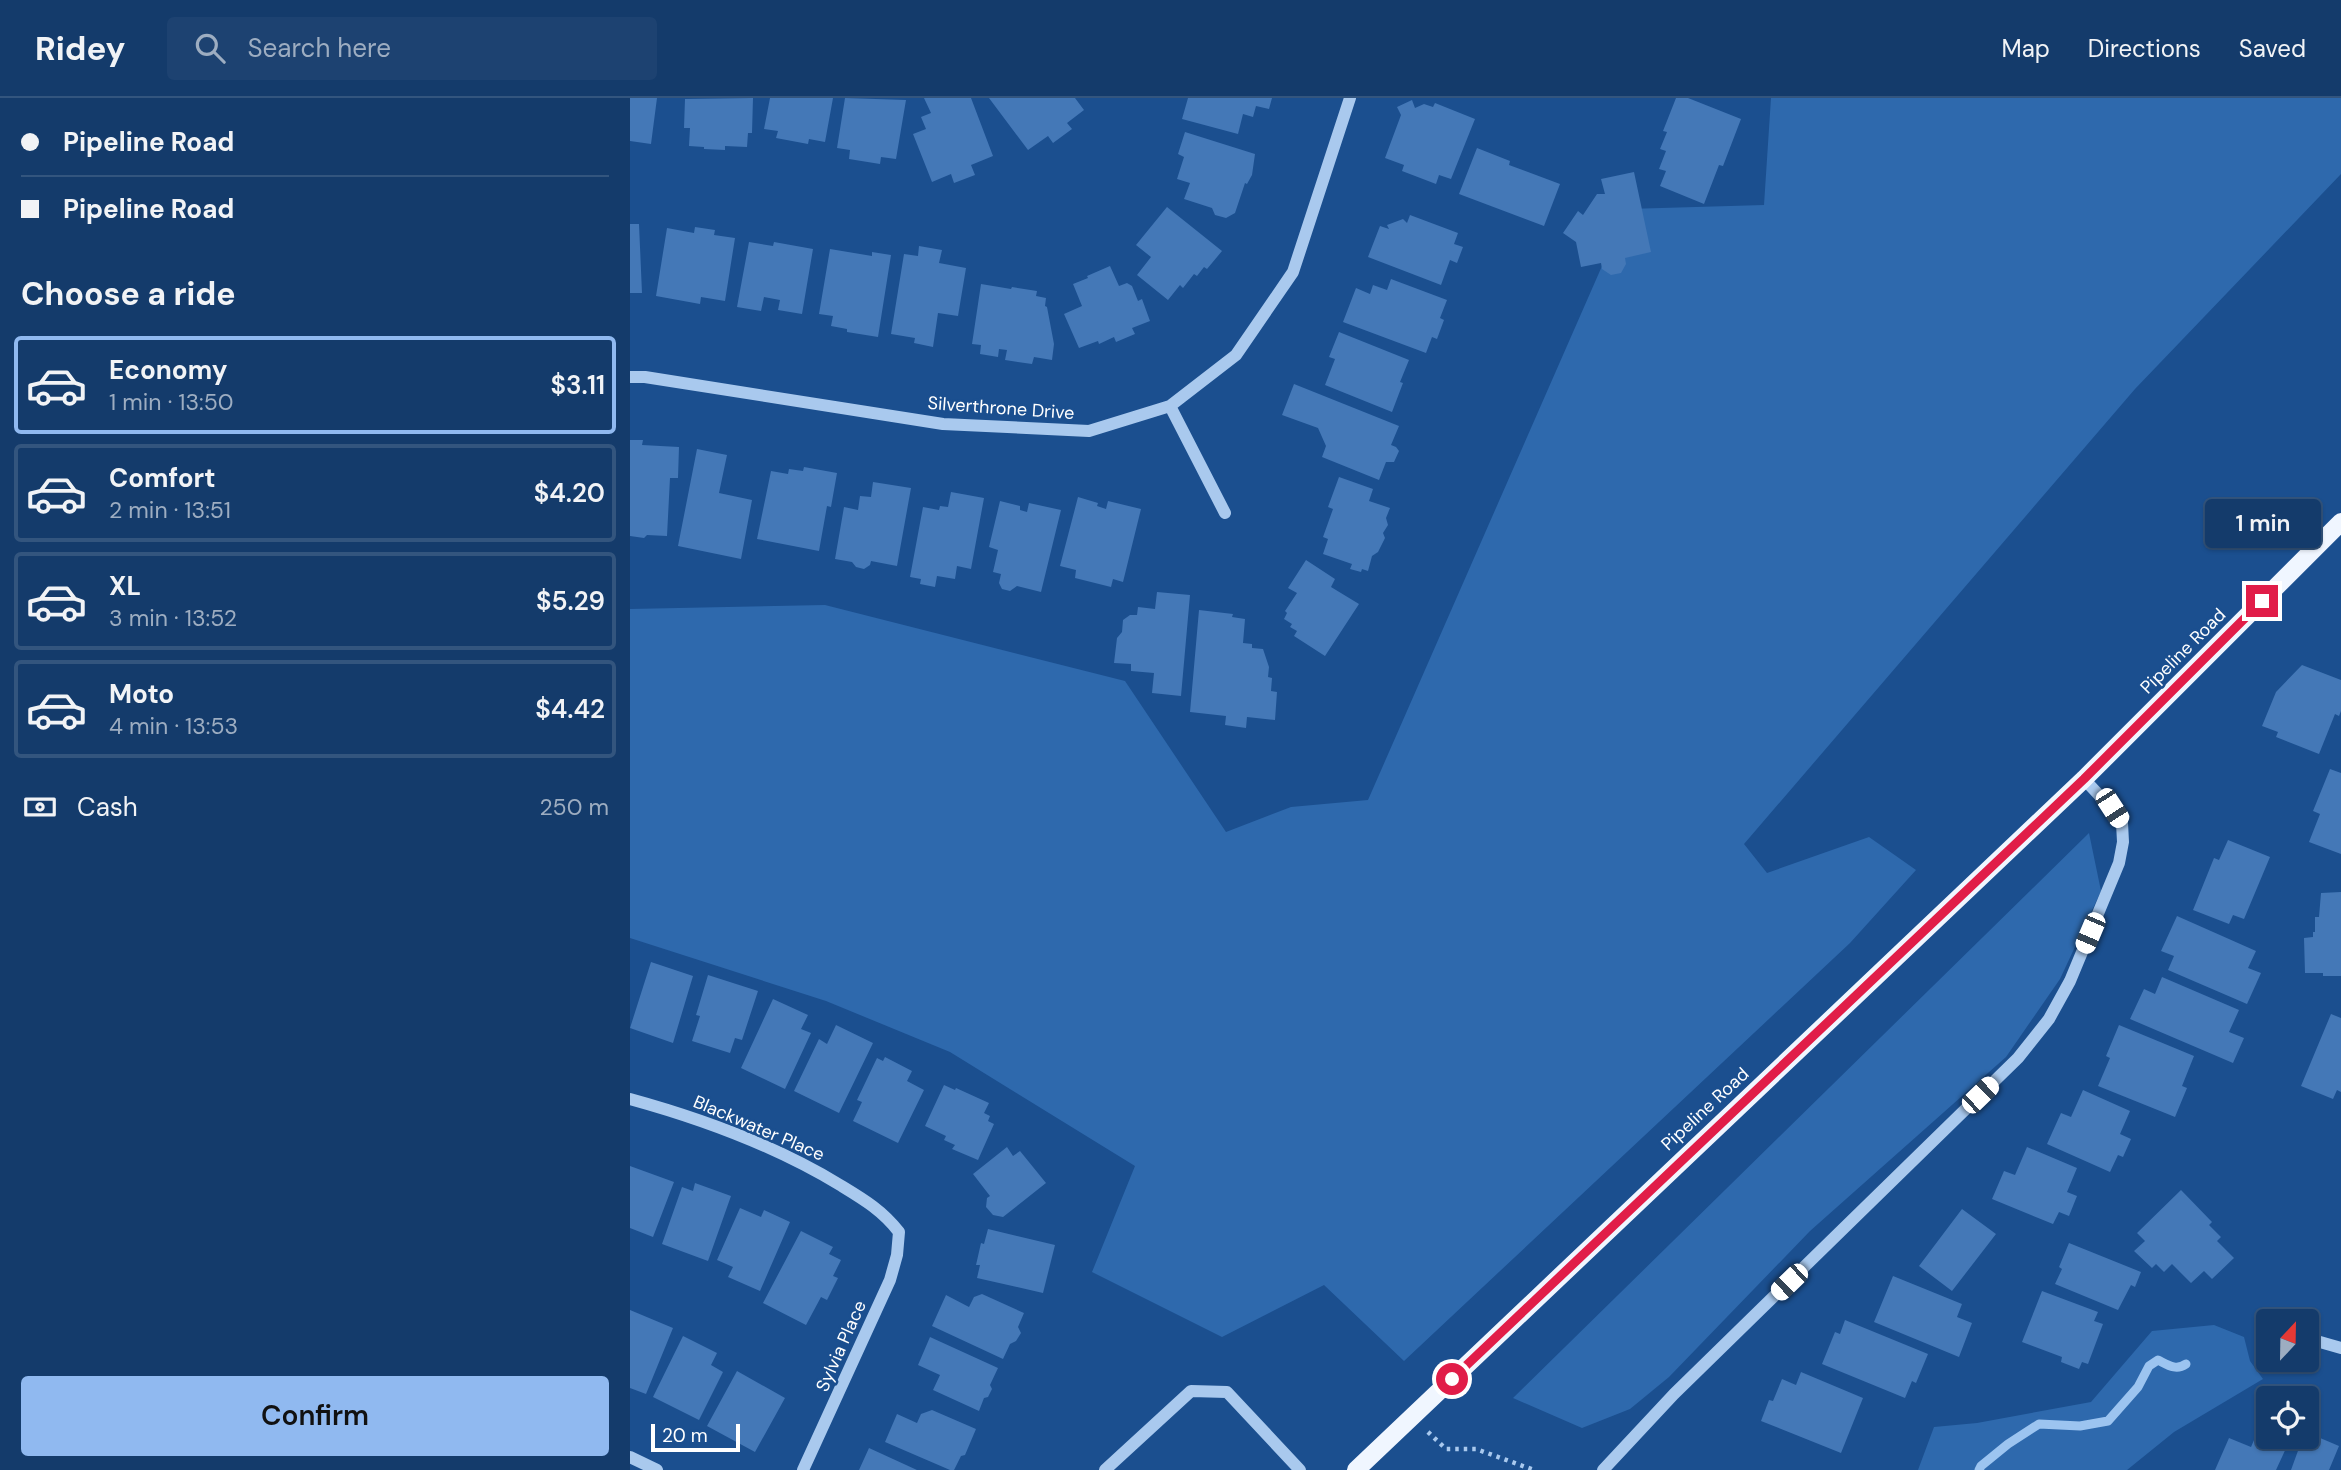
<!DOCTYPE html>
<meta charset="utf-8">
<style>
body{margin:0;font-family:"DM Sans",sans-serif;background:#1d4271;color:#f1f3f6;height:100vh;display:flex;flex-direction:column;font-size:26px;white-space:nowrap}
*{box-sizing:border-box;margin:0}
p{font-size:23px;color:#9dadc1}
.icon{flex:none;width:38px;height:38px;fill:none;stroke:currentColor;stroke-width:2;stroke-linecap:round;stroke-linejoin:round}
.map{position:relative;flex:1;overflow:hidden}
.panel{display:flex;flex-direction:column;background:#143b6b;width:630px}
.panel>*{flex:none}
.top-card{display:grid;align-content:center;height:154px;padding:0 21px;background:#143b6b}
.needle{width:46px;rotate:22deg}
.controls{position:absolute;left:1626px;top:1211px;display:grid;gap:14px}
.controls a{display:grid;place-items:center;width:63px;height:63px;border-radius:7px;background:#143b6b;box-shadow:0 2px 5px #0004,0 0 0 2px #33557e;font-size:35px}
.scale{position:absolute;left:21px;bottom:18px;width:89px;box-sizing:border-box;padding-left:7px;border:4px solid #fff;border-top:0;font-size:19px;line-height:24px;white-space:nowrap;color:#fff;-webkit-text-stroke:5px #1b4f8f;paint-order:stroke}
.end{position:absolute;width:32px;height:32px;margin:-16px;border:9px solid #e11d48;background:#fff;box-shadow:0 0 0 4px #fff}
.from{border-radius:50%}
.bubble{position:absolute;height:49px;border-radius:7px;background:#143b6b;box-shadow:0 2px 5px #0004,0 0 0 2px #33557e;font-size:23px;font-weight:600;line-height:49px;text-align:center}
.car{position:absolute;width:21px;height:42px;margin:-21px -10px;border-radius:9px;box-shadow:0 0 5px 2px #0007;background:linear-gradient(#fff 24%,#345 0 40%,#fff 0 76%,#345 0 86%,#fff 0)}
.top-card b{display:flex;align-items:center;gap:24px;height:66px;font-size:26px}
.top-card b+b{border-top:2px solid #33557e}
.top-card i{width:18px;height:18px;background:#f1f3f6}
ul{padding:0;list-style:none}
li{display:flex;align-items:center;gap:21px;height:98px;margin:0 14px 10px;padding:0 7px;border:4px solid #33557e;border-radius:7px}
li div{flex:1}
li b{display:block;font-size:26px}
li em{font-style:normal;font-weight:600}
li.current{border-color:#90b9f0}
li>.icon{width:63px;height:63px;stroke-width:1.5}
h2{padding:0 21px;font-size:32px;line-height:84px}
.pay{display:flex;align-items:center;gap:18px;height:77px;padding:0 21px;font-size:26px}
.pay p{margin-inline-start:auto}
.button{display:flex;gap:14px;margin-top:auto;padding:14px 21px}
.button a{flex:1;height:80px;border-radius:7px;background:#90b9f0;color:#111;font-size:28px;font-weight:600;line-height:80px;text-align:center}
header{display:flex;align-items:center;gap:42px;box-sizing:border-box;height:98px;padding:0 35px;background:#143b6b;border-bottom:2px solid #33557e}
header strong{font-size:33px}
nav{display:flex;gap:38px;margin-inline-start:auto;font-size:24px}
.search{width:490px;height:63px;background:#1d4271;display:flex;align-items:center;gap:18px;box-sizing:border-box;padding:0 24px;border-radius:7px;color:#9dadc1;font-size:26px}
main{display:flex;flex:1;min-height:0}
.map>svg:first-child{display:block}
</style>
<header>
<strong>Ridey</strong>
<div class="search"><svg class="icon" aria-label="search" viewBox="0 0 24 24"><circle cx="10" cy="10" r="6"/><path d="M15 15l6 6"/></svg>Search here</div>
<nav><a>Map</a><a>Directions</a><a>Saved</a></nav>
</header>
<main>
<section class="panel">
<div class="top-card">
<b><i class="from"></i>Pipeline Road</b>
<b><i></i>Pipeline Road</b>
</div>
<h2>Choose a ride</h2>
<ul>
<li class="current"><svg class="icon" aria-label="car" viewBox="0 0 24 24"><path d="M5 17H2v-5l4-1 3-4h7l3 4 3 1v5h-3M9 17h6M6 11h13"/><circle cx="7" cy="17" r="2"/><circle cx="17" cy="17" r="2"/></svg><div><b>Economy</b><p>1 min · 13:50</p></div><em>$3.11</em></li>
<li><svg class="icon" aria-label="car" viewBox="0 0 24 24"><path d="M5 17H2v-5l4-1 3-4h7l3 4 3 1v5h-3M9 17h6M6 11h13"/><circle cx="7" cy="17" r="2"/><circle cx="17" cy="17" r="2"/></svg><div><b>Comfort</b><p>2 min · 13:51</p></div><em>$4.20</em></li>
<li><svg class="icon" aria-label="car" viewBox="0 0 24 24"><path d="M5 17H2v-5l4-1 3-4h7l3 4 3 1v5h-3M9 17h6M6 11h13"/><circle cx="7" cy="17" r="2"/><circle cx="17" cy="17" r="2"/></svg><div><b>XL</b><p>3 min · 13:52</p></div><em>$5.29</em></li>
<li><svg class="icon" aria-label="car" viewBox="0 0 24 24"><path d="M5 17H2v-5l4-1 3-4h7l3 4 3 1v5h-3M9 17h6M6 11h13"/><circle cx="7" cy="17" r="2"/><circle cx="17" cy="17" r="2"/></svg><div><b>Moto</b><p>4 min · 13:53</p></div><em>$4.42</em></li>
</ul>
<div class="pay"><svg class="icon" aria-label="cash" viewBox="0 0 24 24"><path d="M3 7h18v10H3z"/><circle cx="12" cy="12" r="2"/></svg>Cash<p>250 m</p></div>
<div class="button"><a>Confirm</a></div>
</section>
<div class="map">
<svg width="1711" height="1372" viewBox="0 0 1711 1372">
<rect width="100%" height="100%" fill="#1b4f8f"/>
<path fill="#2e69ad" d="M1141 0H1711V76L1505 291 1114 746 1137 775 1239 739 1286 772 1220 845 774 1263 694 1187 592 1239 462 1174 505 1068 320 954 196 903 0 840V511L195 507 495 583 596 734 661 709 738 702 997 111 1134 107Z
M1459 735 1471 793 1430 881 1376 959 1180 1133 1039 1279 1000 1311 952 1330 883 1300Z
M1584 1227 1614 1239 1620 1263 1633 1281 1544 1334 1497 1372H1288L1304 1329 1347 1325 1461 1304 1522 1233Z"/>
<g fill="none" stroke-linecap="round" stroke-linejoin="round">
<path stroke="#9cc4f0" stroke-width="9" d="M1349 1372 1351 1368 1378 1346 1409 1326 1450 1328 1478 1323 1508 1289 1519 1268 1528 1262C1538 1267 1546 1273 1556 1266"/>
</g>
<path fill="#4478b7" d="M0 0H27L21 46 0 43Z
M123 0 122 35H118L117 49 95 48V52L74 51V49L59 48 60 30H54L55 1Z
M140 0H203L195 44 179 41 178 46 146 40 148 33 134 31Z
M215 0 276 2 266 61 251 59 250 66 219 61 220 52 207 50Z
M294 0H341L363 58 341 67 345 77 324 85 321 76 302 84 283 36 296 31 291 19 301 15Z
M359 0H445L454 12 437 25 442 31 423 45 418 38 398 52Z
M558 0H642L639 11 626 8 623 19 613 16 608 36 552 21Z
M1046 0H1058L1111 21 1093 68 1089 67 1074 106 1030 88 1036 73 1029 71 1036 53 1030 51 1037 34 1033 33Z
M782 2 785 10 794 6 803 9 805 5 845 21 821 81 809 77 806 86 772 73 774 67 755 60 771 17 767 9Z
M555 34 625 56 622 77 617 86 615 85 605 115 596 120 585 117 582 110 554 101 560 85 547 81 554 59 548 56Z
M847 50 880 63 879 67 930 86 914 128 829 96Z
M1004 74 1021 154 995 160 996 166 991 175 981 177 972 171 971 165 951 169 946 144 933 135 948 113 953 117 967 96H975L971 81Z
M537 109 592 153 577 171 574 169 567 178 564 176 553 190 550 187 538 202 507 177 521 159 506 147Z
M780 117 828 135 824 146 833 149 827 165 820 162 811 187 738 159 750 128 759 131 757 127 773 121 777 125Z
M0 126H9L12 195H0Z
M65 129 85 132 84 137 105 140 95 203 71 199 70 206 26 198 37 130 64 135Z
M119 144 143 148 144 144 183 151 172 216 148 212 150 202 134 199 131 213 107 209Z
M289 148 312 152 309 165 336 170 328 218 308 215 303 249 284 245 285 240 261 236 274 156 288 158Z
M200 151 242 158V154L261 157 248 239 217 234V231L201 228 203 218 189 216Z
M480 168 489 188 497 185 502 188 508 203 512 201 520 223 502 230 505 236 486 244 484 239 469 246 468 243 449 250 434 216 452 208 443 186 458 180 457 178Z
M761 181 817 202 810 220 814 222 807 241 802 239 796 255 713 224 726 190 740 196 743 187 757 192Z
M351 186 381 191 382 189 407 193 406 198 416 200 415 208 417 209 424 246 422 262 404 259 402 266 375 262 377 252 369 251 368 259 350 256 351 247 342 246Z
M709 234 779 262 770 284 773 285 762 314 695 287 705 261 699 259Z
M664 286 769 328 761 347 766 349 769 353 764 364H756L749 382 692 359 696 348 688 330 652 317Z
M0 342H13L12 347 49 349 48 380H40L37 438 17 437 14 440 0 438Z
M67 351 97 357 89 395 122 402 111 461 48 448Z
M174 369 207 375 201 409 197 408 189 453 127 441 141 373 158 376 159 371 173 373Z
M709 379 743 391 739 403 760 410 756 420 758 427 753 435 755 440 748 454 742 458 738 473 732 471 731 474 720 471 722 466 693 456 698 441 693 439 703 411 698 409Z
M243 384 281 390 267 468 241 463 240 467 234 471 226 469 222 464 205 461 214 409 228 412 230 398 241 399Z
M321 394 354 400 341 471 327 468 325 481 307 478 305 489 290 486 291 481 280 479 293 409 309 412 310 408 318 409Z
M448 399 468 405 467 408 476 411 478 403 511 411 493 484 483 481 481 489 445 480 446 472 430 468Z
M370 403 390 408V412L397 414 399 405 431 412 411 494 387 488 380 493 372 491 369 485 371 476 363 474 368 452 359 449Z
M676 462 705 481 701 489 729 506 695 558 664 538 667 533 660 529 662 526 654 521 657 515 655 513 667 495 658 490Z
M527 494 560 497 551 598 522 595 524 575 501 573V566L484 565 487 540 492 534 493 522 500 517H507L508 509 525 511Z
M569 512 603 516 602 519 615 521 613 545 622 546V550L633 551 639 569 638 579 642 580 641 593 647 594 645 622 617 619 616 630 595 627 596 618 560 614Z
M1672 567 1711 582V613L1709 618 1705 616 1689 656 1646 639 1648 634 1632 628 1646 594Z
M1700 671 1711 675V756L1679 744 1690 716 1683 713Z
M1598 742 1640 759 1614 821 1603 817 1599 826 1563 812 1584 760 1589 762Z
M1711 794V878H1693V875H1675L1674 840 1683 839V834H1685V819H1689L1691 795Z
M1547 818 1626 853 1618 870 1631 875 1617 906 1538 872 1544 858 1531 853Z
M21 864 63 878 43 945 0 930Z
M78 877 128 893 112 942 105 940 100 955 62 943 70 918 66 917Z
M1532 879 1609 912 1599 934 1614 940 1603 965 1500 921 1514 891 1525 896Z
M143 901 178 917 171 931 181 935 155 991 111 970Z
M1701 916 1711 920V994L1707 992 1703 1001 1671 988Z
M206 927 243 945 209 1015 164 993 189 941 197 946Z
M1489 927 1564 958 1552 988 1557 990 1545 1019 1468 988 1480 960 1476 958Z
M255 959 282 973 277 983 294 992 268 1045 223 1023 232 1004 227 1002 247 960 253 963Z
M314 987 325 992 326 990 359 1005 354 1015 360 1018 358 1023 364 1026 348 1062 322 1051 325 1047 314 1042 316 1038 295 1028Z
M1453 992 1500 1013 1490 1036 1501 1041 1493 1059 1488 1057 1480 1074 1417 1046 1431 1015 1441 1019Z
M377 1049 383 1058 390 1053 416 1085 373 1119 363 1117 356 1109 357 1100 360 1098 343 1076Z
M1397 1049 1447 1070 1437 1094 1447 1098 1439 1118 1429 1114 1423 1126 1362 1101 1374 1073 1385 1077Z
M0 1068 44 1084 23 1139 0 1130Z
M65 1085 101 1098 78 1163 32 1146 52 1089 63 1093Z
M1551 1092 1582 1124 1579 1127 1591 1139 1587 1143 1604 1160 1582 1181 1574 1173 1561 1185 1542 1166 1534 1174 1526 1166 1522 1170 1504 1153 1515 1143 1507 1135Z
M110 1110 131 1119 134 1112 160 1124 130 1193 98 1179 103 1169 87 1162Z
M1332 1111 1366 1136 1322 1193 1289 1168Z
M358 1131 425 1147 413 1195 347 1180 350 1167H346L351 1145 354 1146Z
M171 1133 203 1149 199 1156 211 1162 203 1178 208 1180 197 1202 191 1199 176 1227 133 1205Z
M1439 1145 1511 1174 1505 1189 1501 1187 1488 1212 1425 1186 1432 1171 1429 1169Z
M1263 1178 1332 1206 1327 1219 1342 1225 1329 1259 1244 1224Z
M1412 1193 1468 1214 1464 1223 1473 1226 1458 1266 1452 1264 1449 1271 1431 1264 1432 1259 1392 1244Z
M352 1196 394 1215 388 1229 391 1235 386 1243 380 1246 373 1261 302 1228 316 1197 339 1209 344 1199Z
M0 1212 43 1230 16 1296 0 1290Z
M1215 1222 1298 1256 1286 1285 1282 1283 1275 1300 1192 1266 1205 1234 1210 1236Z
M53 1238 87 1255 81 1267 93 1274 69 1322 23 1299Z
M300 1239 368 1270 360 1287 362 1291 358 1299 354 1300 349 1313 303 1292 310 1277 288 1267Z
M107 1273 155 1300 125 1354 77 1328Z
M1171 1274 1233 1300 1211 1355 1131 1323 1139 1302 1143 1303 1152 1281 1166 1287Z
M302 1312 346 1331 335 1357 331 1358 324 1372H320L255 1344 267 1316 287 1325 291 1316Z
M1628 1333 1658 1346 1646 1372H1585L1599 1340 1621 1349Z
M1676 1334 1709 1348 1699 1372H1661L1673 1339H1676Z
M239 1350 287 1372H229Z"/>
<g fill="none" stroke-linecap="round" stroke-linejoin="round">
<path stroke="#a9c9ee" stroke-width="4.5" stroke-dasharray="3.5 5" stroke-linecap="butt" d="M798 1334 816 1351H846L904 1372"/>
<path stroke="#a9c9ee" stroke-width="12" d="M0 279H15L313 326 459 333 540 308 606 257 663 174 720 0
M540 308 595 415
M0 1001C73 1021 146 1048 210 1087 233 1101 252 1112 269 1134L267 1157 260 1182 173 1372
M1676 1240 1711 1250
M0 1359 27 1372
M475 1372 561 1293 597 1294 670 1372
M973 1372 1044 1296 1388 960 1419 921 1440 883 1489 765 1493 744 1492 725 1482 711 1454 681"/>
<path stroke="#f0f6ff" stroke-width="18" d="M726 1372 1454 681 1711 424"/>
</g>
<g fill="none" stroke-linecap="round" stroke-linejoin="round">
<path stroke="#e11d48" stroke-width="9" d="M822 1281 1454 681 1632 503"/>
</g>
<g text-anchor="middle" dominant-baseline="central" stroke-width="5" stroke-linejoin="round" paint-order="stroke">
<g font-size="18" fill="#fff" stroke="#1b4f8f">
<text transform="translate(371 310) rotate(4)">Silverthrone Drive</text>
<text transform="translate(1553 553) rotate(-45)">Pipeline Road</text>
<text transform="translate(1075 1011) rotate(-43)">Pipeline Road</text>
<text transform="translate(129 1030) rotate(23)">Blackwater Place</text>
<text transform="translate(211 1248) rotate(-66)">Sylvia Place</text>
</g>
</g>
</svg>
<div class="controls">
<a><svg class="needle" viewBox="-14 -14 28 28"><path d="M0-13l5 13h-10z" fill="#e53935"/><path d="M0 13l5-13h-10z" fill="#9dadc1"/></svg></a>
<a><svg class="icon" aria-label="locate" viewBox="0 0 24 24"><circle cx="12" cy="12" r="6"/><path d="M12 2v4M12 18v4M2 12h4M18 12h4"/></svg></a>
</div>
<div class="scale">20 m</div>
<i class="end from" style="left:822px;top:1281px"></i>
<i class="end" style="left:1632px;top:503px"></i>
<div class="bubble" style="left:1575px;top:401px;width:116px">1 min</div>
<i class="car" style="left:1482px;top:710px;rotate:147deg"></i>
<i class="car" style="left:1460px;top:835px;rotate:203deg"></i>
<i class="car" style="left:1350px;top:997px;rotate:46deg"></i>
<i class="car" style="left:1159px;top:1184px;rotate:226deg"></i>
</div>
</main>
